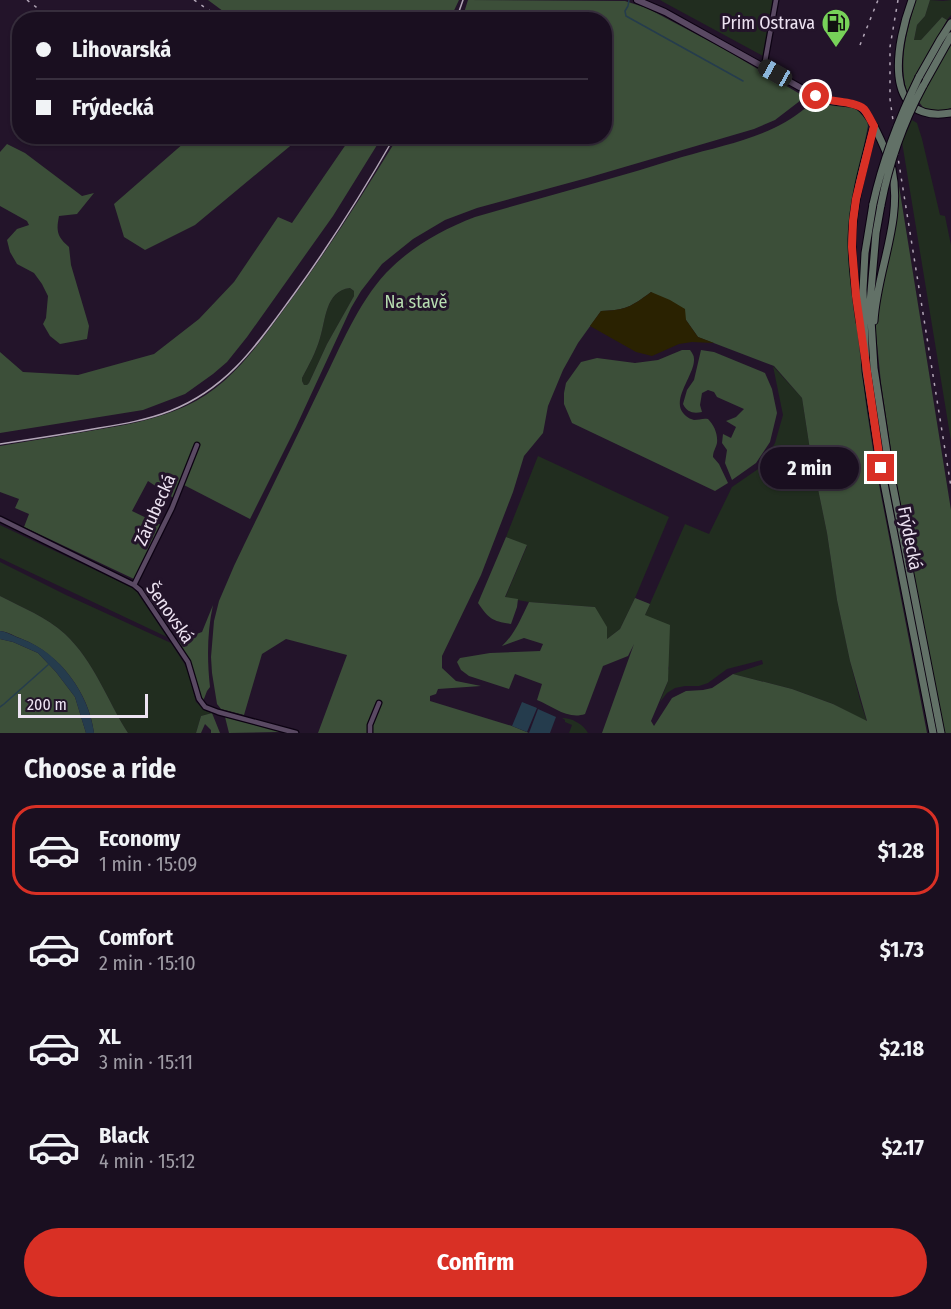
<!DOCTYPE html>
<meta charset="utf-8">
<style>
body{margin:0;font-family:"Fira Sans Condensed",sans-serif;background:#231829;color:#f1f3f6;height:100vh;display:flex;flex-direction:column;font-size:22px;white-space:nowrap}
*{box-sizing:border-box;margin:0}
p{font-size:20px;color:#9f9ca5}
.icon{flex:none;width:33px;height:33px;fill:none;stroke:currentColor;stroke-width:2;stroke-linecap:round;stroke-linejoin:round}
.map{position:relative;height:733px;overflow:hidden}
.panel{display:flex;flex-direction:column;background:#1a0f20;flex:1}
.panel>*{flex:none}
.guide{position:absolute;left:12px;top:12px;width:600px;height:132px;border-radius:24px;box-shadow:0 2px 4px #0004,0 0 0 2px #382f3e;display:grid;align-content:center;height:132px;padding:0 24px;background:#1a0f20}
.scale{position:absolute;left:18px;bottom:15px;width:130px;box-sizing:border-box;padding-left:6px;border:3px solid #ede3f2;border-top:0;font-size:16px;line-height:21px;white-space:nowrap;color:#ede3f2;-webkit-text-stroke:4px #23142a;paint-order:stroke}
.end{position:absolute;width:27px;height:27px;margin:-14px;border:8px solid #d93025;background:#fff;box-shadow:0 0 0 3px #fff}
.from{border-radius:50%}
.bubble{position:absolute;height:42px;border-radius:21px;background:#1a0f20;box-shadow:0 2px 4px #0004,0 0 0 2px #382f3e;font-size:20px;font-weight:700;line-height:42px;text-align:center}
.car{position:absolute;width:18px;height:36px;margin:-18px -9px;border-radius:8px;box-shadow:0 0 4px 2px #0007;background:linear-gradient(#222 24%,#8ab4d8 0 40%,#222 0 76%,#8ab4d8 0 86%,#222 0)}
.guide b{display:flex;align-items:center;gap:21px;height:57px;font-size:22px}
.guide b+b{border-top:2px solid #382f3e}
.guide i{width:15px;height:15px;background:#f1f3f6}
ul{padding:0;list-style:none}
li{display:flex;align-items:center;gap:18px;height:90px;margin:0 12px 9px;padding:0 12px;border:3px solid transparent;border-radius:24px}
li div{flex:1}
li b{display:block;font-size:22px}
li em{font-style:normal;font-weight:700}
li.selected{border-color:#d93025}
li>.icon{width:54px;height:54px;stroke-width:1.5}
h2{padding:0 24px;font-size:27px;line-height:72px}
.primary-button{display:flex;gap:12px;margin-top:auto;padding:12px 24px}
.primary-button a{flex:1;height:69px;border-radius:36px;background:#d93025;color:#fff;font-size:24px;font-weight:700;line-height:69px;text-align:center}
.map>svg:first-child{display:block}
</style>
<div class="map">
<svg width="951" height="733" viewBox="0 0 951 733">
<rect width="100%" height="100%" fill="#23142a"/>
<path fill="#212d1f" d="M660 0H773L763 56 667 4Z
M930 0 943 1 951 0V15L947 20 942 17 921 40H914L917 25 925 16Z
M912 120 917 123 922 139 940 215 945 216 951 245V441L902 142Z
M350 288 354 291V296L327 344 309 383 307 385H304L302 381V378C309 365 316 352 320 338 326 320 325 291 350 288Z
M773 366 802 398 810 450 827 533 837 600 850 661 860 700 867 722 833 704 792 689 733 674 763 664 762 660 727 669 708 683 699 686H685L675 688 667 693 660 702 668 681 667 672 669 668 645 615 685 524 709 534 732 487 761 467 775 443 783 415Z
M538 456 669 517 635 598 620 629 607 639 595 607 529 602 505 598 527 546 506 537Z
M0 525 131 587 137 592 167 637 0 558Z
M0 562 66 595 171 643 184 663 189 675 196 702 206 711 212 713 201 716 196 733H128C107 700 94 661 65 634 47 617 21 607 0 596Z
M562 718C572 718 583 724 588 733H569L572 725 565 722V720Z"/>
<path fill="#3c4f39" fill-rule="evenodd" d="M208 0H459L450 19 235 20Z
M468 0 625 1 647 8 724 49 805 97 775 120 754 129 587 178 477 208 445 220 413 239 382 264 361 291 351 308 296 427 250 519 182 484 175 499 148 481 132 511 161 525 134 579 24 527 29 514 15 508 19 499 0 492V446C24 442 48 438 72 434 112 427 149 423 186 406 231 386 260 342 288 304 328 250 363 194 398 137L604 136V20L462 19ZM350 288 354 291V296L327 344 309 383 307 385H304L302 381V378C309 365 316 352 320 338 326 320 325 291 350 288Z
M916 0H930L925 16 917 25 914 40H921L942 17 947 20 907 93C898 60 907 31 916 0Z
M951 43V108L939 112 925 110 919 102Z
M815 100 858 108 866 115 868 126 855 190 849 235 854 303 866 404 876 469 927 733H602L634 644 628 656 603 666 585 714C568 720 552 706 537 700L542 684 515 674 509 689 469 676 461 670 457 662 460 658 490 653 540 651 543 644 524 638 502 646C515 634 521 618 529 602L595 607 607 627V639L620 629 635 598 650 604 645 615 670 625 668 681 651 721 654 726 672 698 686 691 703 690 712 688 733 674 792 689 833 704 867 721 850 661 837 600 827 533 810 450 802 398 774 366 698 337 686 320 651 292C631 307 626 310 601 311L578 343 563 370 548 406 543 433 524 456 513 492 481 575 442 656V668L456 681 481 686 438 689 436 694 430 696V701L512 726 529 733H318L347 655 286 639 262 654 244 715 221 709 217 704 212 673 211 657 214 621 219 601 234 566C263 505 293 445 322 384 340 348 358 303 386 273 411 247 441 230 475 217 544 197 613 179 682 157 713 148 745 142 774 128 789 121 803 111 815 100Z
M192 136 301 137 195 225 145 250 124 237 114 204Z
M351 137H382L333 216 247 337 227 362 213 374 185 394 143 410 0 433V352L23 372 78 375 154 354 199 319 234 282 278 217 292 223Z
M7 144 25 153 82 196 94 193 77 214 59 216C56 231 57 237 69 247L71 265 89 326 87 339 60 344 50 336 43 324 46 318 48 296 42 284 34 273 17 264 10 252 7 240 17 229 29 225 27 221 0 206V152Z
M899 186 951 510V733H944L893 464 881 383 876 334V317L896 218Z
M682 350H690C692 353 694 355 694 359 695 375 668 402 686 416 688 418 691 419 694 420 699 420 703 418 708 419 714 425 718 434 717 443 716 448 713 451 713 457L719 464 728 483 715 491 572 423 564 404V393L566 383 581 362 597 358 635 363 658 360Z
M701 350 714 352 765 373 772 389 777 413 770 442 756 463 732 480 725 463 727 450 722 443 723 434 731 438 736 427 726 421 736 417 744 409 717 397 714 392 708 390 702 393 700 405 702 412C693 414 687 412 683 404L687 390 694 380Z
M506 537 527 545 505 597 518 599 517 607 511 624C492 621 489 619 478 603Z
M0 596C21 607 47 617 65 634 94 661 107 700 128 733H94C89 693 60 654 22 639 14 636 9 632 0 631Z
M213 605C207 632 207 660 210 687L207 691 202 704 191 670 174 642 202 632Z
M0 639 13 642 38 653 56 672 75 697 86 733H0Z
M212 713 220 733H211V730L205 724 201 733H196L201 716Z
M225 717 282 732 229 733Z"/>
<path fill="#2a2201" d="M651 292 670 300 685 309 686 320 698 337 714 343 692 342 679 344 652 356 636 352 590 326 601 311C626 310 631 307 651 292Z"/>
<path fill="#253c4d" d="M0 631C9 632 14 637 22 639 60 653 89 694 94 733H86L75 697 56 672 38 653 13 642 0 639Z
M522 702 537 708 527 732 512 726Z
M538 709 556 717 550 733H529Z"/>
<g fill="none" stroke-linecap="round" stroke-linejoin="round">
<path stroke="#253c4d" stroke-width="1.5" d="M629 0 628 6 625 11 626 16 743 81
M0 707 4 704 49 664"/>
<g stroke="#0c0212" stroke-width="7">
<path id="minor" d="M764 67 776 0
M0 519 134 585 140 590 188 662 199 699 205 707 218 712 296 733
M134 585 172 508 197 445
M370 733V725L379 703"/>
</g>
<g stroke="#0c0212" stroke-width="8">
<path id="tertiary" d="M637 0 665 12 819 98C849 109 856 92 874 126"/>
</g>
<g stroke="#0c0212" stroke-width="9">
<path id="secondary" d="M912 0C897 40 879 125 951 113
M919 77 940 40 951 23
M923 86 951 36
M874 126C881 140 888 154 892 169 903 221 877 270 874 321
M873 204 865 253 863 290 866 371 881 468 933 733
M881 205 876 233 870 303 874 368 889 466 941 733
M860 322C856 295 852 267 852 239 853 201 864 163 874 126"/>
</g>
<use href="#minor" stroke="#5a4963" stroke-width="4.5"/>
<use href="#tertiary" stroke="#5a4963" stroke-width="6"/>
<use href="#secondary" stroke="#627167" stroke-width="7"/>
<path stroke="#b2a6b7" stroke-width="1.5" d="M456 20 463 0
M0 444C33 439 66 434 99 428 123 424 147 420 170 411 229 388 258 343 294 294 331 243 364 190 395 136"/>
<path stroke="#b2a6b7" stroke-width="1.5" stroke-dasharray="3 6" stroke-linecap="butt" d="M27 0 53 20
M194 0 223 20
M898 0 890 47V99L899 164 951 487
M860 45 878 0"/>
<g stroke="#0c0212" stroke-width="9" stroke-linecap="butt">
<path id="secondary-bridge" d="M873 204C883 159 899 118 919 77
M881 205C889 163 903 123 923 86"/>
</g>
<use href="#secondary-bridge" stroke="#627167" stroke-width="7"/>
</g>
<g fill="none" stroke-linecap="round" stroke-linejoin="round">
<path stroke="#d93025" stroke-width="8" d="M816 96C831 103 853 100 864 109 868 114 871 121 874 126L856 199 853 221 852 247 856 296 881 468"/>
</g>
<defs>
<g id="fuel-pin" transform="scale(1.5)"><path d="M0 17L-7.5 6A9.5 9.5 0 1 1 7.5 6Z" fill="#77d259" stroke="#23142a"/><path d="M-5.5-6h7V0h2V4h1.3V-2.5L3-4.5l.8-.8L6-3V5H2.5V1h-1V6h-7ZM-4.2-4.7v3.2H.2V-4.7Z" fill="#111"/></g>
</defs>
<g fill-rule="evenodd">
<use href="#fuel-pin" x="836" y="23"/>
</g>
<g text-anchor="middle" dominant-baseline="central" stroke-width="6" stroke-linejoin="round" paint-order="stroke">
<g font-size="18" fill="#ede3f2" stroke="#23142a" text-anchor="end">
<text x="815" y="23">Prim Ostrava</text>
</g>
<g font-size="18" fill="#b7ddb1" stroke="#23142a">
<text x="416" y="302">Na stavě</text>
</g>
<g font-size="18" fill="#ede3f2" stroke="#23142a">
<text transform="translate(155 510) rotate(-66)">Zárubecká</text>
<text transform="translate(910 538) rotate(79)">Frýdecká</text>
<text transform="translate(170 613) rotate(55)">Šenovská</text>
</g>
</g>
</svg>
<div class="scale">200 m</div>
<i class="end from" style="left:816px;top:96px"></i>
<i class="end" style="left:881px;top:468px"></i>
<div class="bubble" style="left:760px;top:447px;width:99px">2 min</div>
<i class="car" style="left:775px;top:73px;rotate:299deg"></i>
<div class="guide">
<b><i class="from"></i>Lihovarská</b>
<b><i></i>Frýdecká</b>
</div>
</div>
<section class="panel">
<h2>Choose a ride</h2>
<ul>
<li class="selected"><svg class="icon" aria-label="car" viewBox="0 0 24 24"><path d="M5 17H2v-5l4-1 3-4h7l3 4 3 1v5h-3M9 17h6M6 11h13"/><circle cx="7" cy="17" r="2"/><circle cx="17" cy="17" r="2"/></svg><div><b>Economy</b><p>1 min · 15:09</p></div><em>$1.28</em></li>
<li><svg class="icon" aria-label="car" viewBox="0 0 24 24"><path d="M5 17H2v-5l4-1 3-4h7l3 4 3 1v5h-3M9 17h6M6 11h13"/><circle cx="7" cy="17" r="2"/><circle cx="17" cy="17" r="2"/></svg><div><b>Comfort</b><p>2 min · 15:10</p></div><em>$1.73</em></li>
<li><svg class="icon" aria-label="car" viewBox="0 0 24 24"><path d="M5 17H2v-5l4-1 3-4h7l3 4 3 1v5h-3M9 17h6M6 11h13"/><circle cx="7" cy="17" r="2"/><circle cx="17" cy="17" r="2"/></svg><div><b>XL</b><p>3 min · 15:11</p></div><em>$2.18</em></li>
<li><svg class="icon" aria-label="car" viewBox="0 0 24 24"><path d="M5 17H2v-5l4-1 3-4h7l3 4 3 1v5h-3M9 17h6M6 11h13"/><circle cx="7" cy="17" r="2"/><circle cx="17" cy="17" r="2"/></svg><div><b>Black</b><p>4 min · 15:12</p></div><em>$2.17</em></li>
</ul>
<div class="primary-button"><a>Confirm</a></div>
</section>
